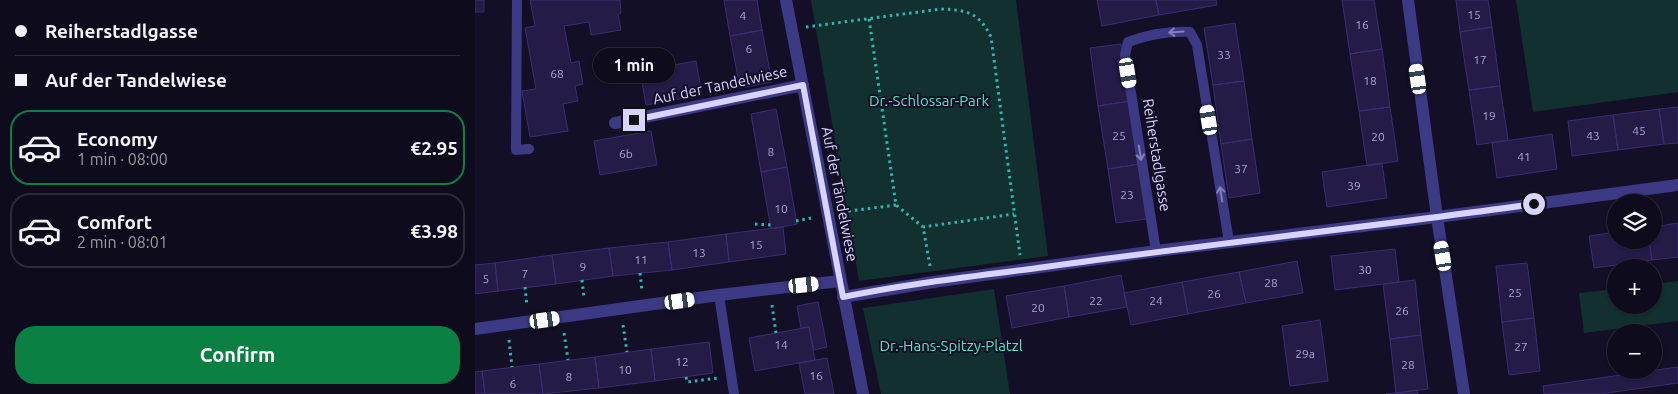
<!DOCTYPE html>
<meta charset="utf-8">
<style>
body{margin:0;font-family:Ubuntu,sans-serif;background:#171425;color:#f1f3f6;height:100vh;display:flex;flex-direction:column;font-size:19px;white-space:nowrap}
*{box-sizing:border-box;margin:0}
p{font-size:16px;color:#9b9ba3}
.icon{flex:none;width:28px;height:28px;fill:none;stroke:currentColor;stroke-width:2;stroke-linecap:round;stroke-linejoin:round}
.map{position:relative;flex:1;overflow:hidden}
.panel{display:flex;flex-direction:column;background:#0e0b1c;width:475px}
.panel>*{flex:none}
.hud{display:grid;align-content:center;height:110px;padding:0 15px;background:#0e0b1c}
.tools{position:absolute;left:1132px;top:194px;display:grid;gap:10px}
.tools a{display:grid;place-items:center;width:55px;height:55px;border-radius:50%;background:#0e0b1c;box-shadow:0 1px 4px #0004,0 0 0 1px #2e2b3b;font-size:25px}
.end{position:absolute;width:22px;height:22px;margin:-11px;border:6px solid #d9d4ff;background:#111;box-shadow:0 0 0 2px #111}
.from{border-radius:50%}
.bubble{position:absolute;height:35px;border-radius:18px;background:#0e0b1c;box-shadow:0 1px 4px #0004,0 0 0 1px #2e2b3b;font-size:16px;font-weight:700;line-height:35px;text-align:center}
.car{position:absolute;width:15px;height:30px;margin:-15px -8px;border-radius:6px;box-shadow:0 0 4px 1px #0007;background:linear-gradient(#fff 24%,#345 0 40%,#fff 0 76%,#345 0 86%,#fff 0)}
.hud b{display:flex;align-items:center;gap:18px;height:48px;font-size:19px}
.hud b+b{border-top:1px solid #2e2b3b}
.hud i{width:12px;height:12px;background:#f1f3f6}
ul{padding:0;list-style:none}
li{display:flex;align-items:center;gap:15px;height:75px;margin:0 10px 8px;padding:0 5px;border:2px solid #2e2b3b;border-radius:20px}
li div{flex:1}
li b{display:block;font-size:19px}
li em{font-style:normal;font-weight:700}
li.active{border-color:#0b8043}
li>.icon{width:45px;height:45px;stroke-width:1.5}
.button{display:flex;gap:10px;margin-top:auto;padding:10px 15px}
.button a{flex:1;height:58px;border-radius:20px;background:#0b8043;color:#fff;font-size:20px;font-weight:700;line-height:58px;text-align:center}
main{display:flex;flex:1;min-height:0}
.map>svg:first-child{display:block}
</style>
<main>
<section class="panel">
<div class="hud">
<b><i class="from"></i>Reiherstadlgasse</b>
<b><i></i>Auf der Tandelwiese</b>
</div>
<ul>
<li class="active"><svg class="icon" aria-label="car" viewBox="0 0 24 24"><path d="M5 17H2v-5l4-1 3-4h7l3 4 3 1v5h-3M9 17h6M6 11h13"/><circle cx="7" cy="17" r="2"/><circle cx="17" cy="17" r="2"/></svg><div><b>Economy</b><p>1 min · 08:00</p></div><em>€2.95</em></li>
<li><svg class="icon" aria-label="car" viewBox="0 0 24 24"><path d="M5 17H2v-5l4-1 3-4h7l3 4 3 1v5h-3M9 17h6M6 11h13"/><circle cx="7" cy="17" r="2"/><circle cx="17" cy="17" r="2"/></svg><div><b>Comfort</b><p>2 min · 08:01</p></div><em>€3.98</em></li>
</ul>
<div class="button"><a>Confirm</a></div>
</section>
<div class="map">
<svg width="1203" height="394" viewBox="0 0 1203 394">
<rect width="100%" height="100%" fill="#130f26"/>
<path fill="#12302f" d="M336 0H541L573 256 384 281Z
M1041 0H1203V92L1058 112Z
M1203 281V321L1109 333 1104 293 1141 289V305H1179V284Z
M519 289 535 394H406L388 308Z"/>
<path fill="#241b47" stroke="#3b2d73" d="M0 0H9V12H0Z
M55 0H145L146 13 143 14 146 30 116 35 114 22 89 26 96 63 104 61 108 84 100 86 103 101 88 104 93 131 55 137 47 91 61 89 50 28 60 26Z
M249 0H282L287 30 255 36Z
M622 0H681L684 15 627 26Z
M681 0H741L742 5 684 15Z
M867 0H899L907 49 875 54Z
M981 0H1013L1017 27 985 32Z
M760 23 769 81 738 85 729 28Z
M1017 27 1025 86 994 90 985 32Z
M287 30 297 82 265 88 255 36Z
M646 44 655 101 623 106 615 48Z
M907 49 915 107 884 111 875 54Z
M221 61 227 95 171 105 165 71Z
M769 81 777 139 746 144 738 85Z
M1025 86 1033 140 1002 145 994 90Z
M655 101 664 164 633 169 623 106Z
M915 107 923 161 892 166 884 111Z
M1203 107V143L1189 144 1184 109Z
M301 109 312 167 286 172 276 114Z
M1184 109 1189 144 1143 150 1138 115Z
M1138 115 1143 150 1097 156 1093 121Z
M176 131 182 165 125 175 119 141Z
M1077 134 1082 169 1022 178 1017 143Z
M777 139 785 193 754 198 746 144Z
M907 163 912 198 852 207 847 172Z
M664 164 672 219 641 223 633 169Z
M312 167 322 224 296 229 286 172Z
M1203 223V257L1177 260 1174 240H1179V227Z
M308 227 311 254 254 262 251 234Z
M1141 232V240H1174L1177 260 1119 268 1114 236Z
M251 234 254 262 197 270 193 242Z
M193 242 197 270 138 276 134 248Z
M134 248 138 276 81 284 77 255Z
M920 249 924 282 860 290 856 256Z
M77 255 81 284 23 291 20 263Z
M822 261 828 293 771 303 764 272Z
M20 263 23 291 0 294V265Z
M1052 263 1059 318 1027 322 1021 266Z
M764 272 771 303 713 314 707 282Z
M646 275 652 307 594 317 589 286Z
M940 280 946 335 915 339 908 284Z
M707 282 713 314 656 325 649 293Z
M589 286 594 317 537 328 531 296Z
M343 302 352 347 339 350 334 327 326 328 322 306Z
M1059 318 1065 371 1034 375 1027 322Z
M845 320 853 381 815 386 807 326Z
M334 327 340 360 280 371 274 338Z
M946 335 953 389 921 393 915 339Z
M234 342 238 373 180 381 176 349Z
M176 349 180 381 124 388 120 357Z
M120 357 124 388 68 394 64 364Z
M352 358 359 394H330L324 363Z
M64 364 68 394H10L7 371Z
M1203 367V383L1125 394H1069L1068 386Z
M7 371 10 394H0V372Z
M942 390 943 394H911L921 393Z"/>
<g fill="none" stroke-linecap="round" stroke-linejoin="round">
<path stroke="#2fb8b0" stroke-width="3" stroke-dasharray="2.5 4" stroke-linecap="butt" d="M394 19 421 205 448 227
M331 27 466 9C491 10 504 12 516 37L545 255
M367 212 421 205
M321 221 336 218
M280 224 296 225
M455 266 448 227 539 214
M165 273 167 291
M107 280 109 298
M50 287 52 306
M297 305 301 333
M148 325 152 352
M89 333 93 360
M34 340 37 367
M211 377 212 382 243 378"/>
<path stroke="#3d3a85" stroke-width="10" d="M42 0 41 150 54 149
M681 251 650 55 653 42C672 35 694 31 715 32L722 45 754 242
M244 295 259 394"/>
<path stroke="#3d3a85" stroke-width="12" d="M311 0 388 394
M933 0 962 217 989 394
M140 123 328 85
M368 297 458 282 681 251 962 217 1203 185
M0 329 244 295 365 281"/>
</g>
<defs><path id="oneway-shaft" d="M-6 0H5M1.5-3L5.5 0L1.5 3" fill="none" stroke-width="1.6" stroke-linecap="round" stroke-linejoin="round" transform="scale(1.25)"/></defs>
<g stroke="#837fbc">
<use href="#oneway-shaft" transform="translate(701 32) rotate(176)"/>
<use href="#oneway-shaft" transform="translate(665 153) rotate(81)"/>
<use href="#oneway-shaft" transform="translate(746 194) rotate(-99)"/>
</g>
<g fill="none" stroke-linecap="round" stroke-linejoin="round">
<path stroke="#d9d4ff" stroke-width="6" d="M159 120 328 85 368 297C435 283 503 276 570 267 733 244 896 227 1059 204"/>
</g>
<g text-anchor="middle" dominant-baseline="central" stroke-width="4" stroke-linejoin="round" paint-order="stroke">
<g font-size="12" fill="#aca6d1">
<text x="999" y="14">15</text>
<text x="268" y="15">4</text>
<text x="887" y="24">16</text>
<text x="274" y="48">6</text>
<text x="749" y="54">33</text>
<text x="1005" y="59">17</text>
<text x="82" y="73">68</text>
<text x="895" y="80">18</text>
<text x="1014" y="115">19</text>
<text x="1164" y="130">45</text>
<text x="644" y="135">25</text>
<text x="1118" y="135">43</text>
<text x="903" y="136">20</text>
<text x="296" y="151">8</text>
<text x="151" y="153">6b</text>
<text x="1049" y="156">41</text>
<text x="766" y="168">37</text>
<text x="879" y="185">39</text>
<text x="652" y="194">23</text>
<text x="306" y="208">10</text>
<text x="281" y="244">15</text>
<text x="224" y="252">13</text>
<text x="166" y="259">11</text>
<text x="108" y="266">9</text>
<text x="890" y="269">30</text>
<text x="50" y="273">7</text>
<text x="11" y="278">5</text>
<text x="796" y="282">28</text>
<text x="1040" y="292">25</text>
<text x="739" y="293">26</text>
<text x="621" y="300">22</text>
<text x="681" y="300">24</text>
<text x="563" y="307">20</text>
<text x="927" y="310">26</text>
<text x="306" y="344">14</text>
<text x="1046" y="346">27</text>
<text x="830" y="353">29a</text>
<text x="207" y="361">12</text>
<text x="933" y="364">28</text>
<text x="150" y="369">10</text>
<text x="341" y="375">16</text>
<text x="94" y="376">8</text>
<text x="38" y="383">6</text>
</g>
<g font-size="15" fill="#d9d4ff" stroke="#130f26">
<text transform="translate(245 85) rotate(-12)">Auf der Tandelwiese</text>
<text transform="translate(682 155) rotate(81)">Reiherstadlgasse</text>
<text transform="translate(365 194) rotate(79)">Auf der Tändelwiese</text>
</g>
<g font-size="15" fill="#5fe0c0" stroke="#130f26">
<text x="454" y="100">Dr.-Schlossar-Park</text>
<text x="476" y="345">Dr.-Hans-Spitzy-Platzl</text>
</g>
</g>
</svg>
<div class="tools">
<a><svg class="icon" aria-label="layers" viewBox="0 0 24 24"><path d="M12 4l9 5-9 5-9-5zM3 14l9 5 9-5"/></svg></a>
<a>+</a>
<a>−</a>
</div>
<i class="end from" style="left:1059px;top:204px"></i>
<i class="end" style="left:159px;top:120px"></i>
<div class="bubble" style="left:118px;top:48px;width:82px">1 min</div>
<i class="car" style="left:653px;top:73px;rotate:171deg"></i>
<i class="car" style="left:943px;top:79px;rotate:352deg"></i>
<i class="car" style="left:734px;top:120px;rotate:351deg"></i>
<i class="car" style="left:968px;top:256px;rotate:351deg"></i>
<i class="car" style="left:329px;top:285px;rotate:84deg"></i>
<i class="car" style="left:205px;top:301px;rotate:82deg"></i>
<i class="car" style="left:70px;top:320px;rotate:82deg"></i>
</div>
</main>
